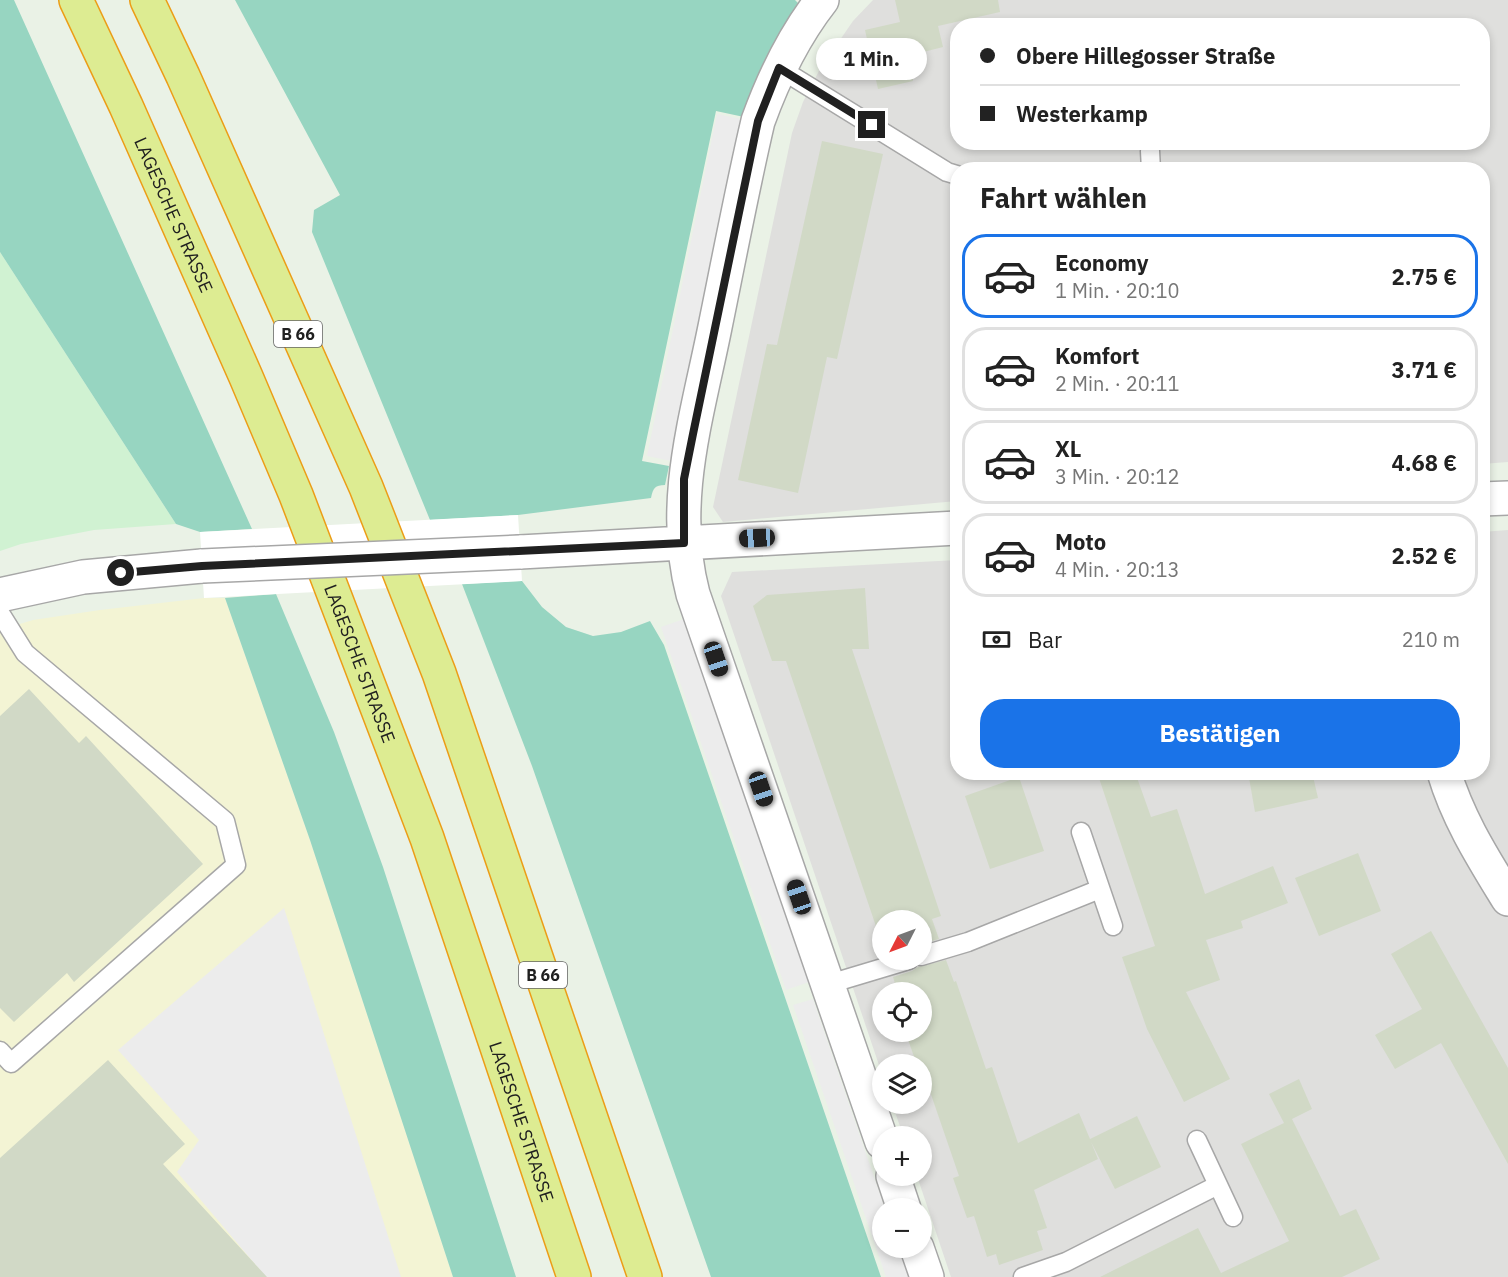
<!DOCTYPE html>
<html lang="de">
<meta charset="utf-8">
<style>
body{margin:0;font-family:"IBM Plex Sans",sans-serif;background:#f6f6f6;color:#222;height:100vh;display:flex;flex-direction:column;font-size:22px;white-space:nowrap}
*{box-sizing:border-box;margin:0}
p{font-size:20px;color:#767676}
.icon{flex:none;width:33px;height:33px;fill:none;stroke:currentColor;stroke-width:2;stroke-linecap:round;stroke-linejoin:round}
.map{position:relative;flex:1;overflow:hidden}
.sheet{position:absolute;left:950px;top:162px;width:540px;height:618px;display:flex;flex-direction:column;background:#fff;border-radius:24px;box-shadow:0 3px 9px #0003}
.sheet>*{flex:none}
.banner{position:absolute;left:950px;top:18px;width:540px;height:132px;border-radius:24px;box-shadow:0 3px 9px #0003;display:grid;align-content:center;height:132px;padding:0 30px;background:#fff}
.needle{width:39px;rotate:228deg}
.buttons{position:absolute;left:872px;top:910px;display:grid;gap:12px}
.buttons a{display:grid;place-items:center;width:60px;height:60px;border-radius:50%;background:#fff;box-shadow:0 3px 9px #0003;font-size:30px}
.end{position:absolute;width:27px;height:27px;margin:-14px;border:8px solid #202020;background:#fff;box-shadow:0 0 0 3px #fff}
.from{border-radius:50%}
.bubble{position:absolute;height:42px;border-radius:21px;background:#fff;box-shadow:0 3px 9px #0003;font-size:20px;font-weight:700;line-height:42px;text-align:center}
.car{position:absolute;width:18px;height:36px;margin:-18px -9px;border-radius:8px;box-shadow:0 0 4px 2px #0007;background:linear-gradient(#222 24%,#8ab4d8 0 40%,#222 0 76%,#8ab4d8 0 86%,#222 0)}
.banner b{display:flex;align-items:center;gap:21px;height:57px;font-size:22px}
.banner b+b{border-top:2px solid #e0e0e0}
.banner i{width:15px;height:15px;background:#222}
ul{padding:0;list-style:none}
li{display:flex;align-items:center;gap:18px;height:84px;margin:0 12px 9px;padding:0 18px;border:3px solid #e0e0e0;border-radius:24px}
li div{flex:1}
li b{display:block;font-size:22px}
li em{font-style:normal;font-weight:700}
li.current{border-color:#1a73e8}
li>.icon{width:54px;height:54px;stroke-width:1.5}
h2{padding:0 30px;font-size:27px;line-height:72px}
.pay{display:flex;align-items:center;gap:15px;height:66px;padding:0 30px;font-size:22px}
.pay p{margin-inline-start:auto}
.cta{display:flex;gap:12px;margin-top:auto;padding:12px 30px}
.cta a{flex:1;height:69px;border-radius:24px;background:#1a73e8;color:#fff;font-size:24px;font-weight:700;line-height:69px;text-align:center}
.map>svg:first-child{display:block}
</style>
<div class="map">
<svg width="1508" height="1277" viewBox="0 0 1508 1277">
<rect width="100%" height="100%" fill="#eaf2e6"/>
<path fill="#dfdfdd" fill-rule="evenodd" d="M873 0H1508V462L1482 464V170H957V501L723 522 713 507 792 133 803 102 820 69 853 21ZM957 26H1482V142H957Z
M1508 530V1277H951L917 1176H921V1137H904L892 1104H921V1065H882V1074L721 596 732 572 957 560V772H1482V532ZM882 921H921V960H882ZM882 993H921V1032H882Z"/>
<path fill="#f3f4d4" d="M204 598H225L310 840 453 1277H0V630L33 620 100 610Z"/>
<path fill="#d0f2d2" d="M0 252 176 524 94 530 21 544 0 551Z"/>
<path fill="#97d5c1" d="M0 0H14L252 529 200 532 176 524 0 252Z
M235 0H795L798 3C776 39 755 76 744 117L716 111 642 461 669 466 665 485C655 485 653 488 651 498L518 515 430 520 312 232 314 210 340 195Z
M522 581 542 607 566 627 593 636 621 632 650 621 664 645 881 1277H711L532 766 462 584Z
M276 594 334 732 383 867 516 1277H453L310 840 225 598Z"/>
<path fill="#ececec" d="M717 114 746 120 676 462 647 456Z
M684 619 809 982 786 990 661 627Z
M284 908 401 1277H253L260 1270 177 1172 199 1140 118 1050Z
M813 999 885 1209H882V1248H899L909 1277H886L793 1005Z"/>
<path fill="#fff" d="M518 515 522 581 204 598 200 532Z"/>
<path fill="#d1d9c6" d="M895 0H998L1000 12 938 26 943 47 908 56 913 81 878 89 865 30 900 22Z
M822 141 883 154 837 359 827 357 798 493 738 480 767 344 777 345Z
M865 588 869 649H852L941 916 932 919 939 939 921 944V921H882V944L786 661H772L753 606 767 595Z
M29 689 79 743 86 736 203 864 74 982 67 973 14 1022 0 1008V716Z
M1097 772H1135L1151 817 1177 809 1205 894 1273 866 1288 903 1241 921 1243 928 1206 940 1220 980 1186 992 1230 1079 1184 1102 1147 1029 1122 957 1155 946Z
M1248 772H1312L1318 798 1255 812Z
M1019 777 1044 851 990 869 965 796Z
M1358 853 1381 911 1319 936 1295 878Z
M1431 931 1508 1068V1164L1441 1043 1395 1069 1375 1035 1422 1009 1391 954Z
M946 960 954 982 956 981 986 1069 992 1067 1018 1143 1079 1113 1090 1139 1137 1116 1161 1167 1115 1189 1091 1142 1098 1159 1034 1190 1047 1228 1037 1231 1043 1250 999 1265 996 1254 987 1257 974 1216 967 1218 953 1178 959 1176 924 1074 921 1075V1065H917L906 1034 912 1032H921V993H898L893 977 912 971 918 967Z
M108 1060 185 1144 163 1164 267 1277H0V1158Z
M1299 1079 1312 1109 1292 1119 1340 1216 1356 1209 1380 1259 1342 1277H1100L1198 1228 1221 1273 1289 1241 1241 1144 1284 1123 1269 1094Z"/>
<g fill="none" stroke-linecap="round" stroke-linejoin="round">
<g stroke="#a7a7a7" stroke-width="21">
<path id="service" d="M779 68 947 172 957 175
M1150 151 1151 170
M0 613 25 653 225 821 236 865 11 1063 0 1051
M1081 832 1113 926
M921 956 968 942 1100 889
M829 984 909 960
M1197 1140 1233 1217
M1023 1277 1066 1262 1218 1185"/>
</g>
<g stroke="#a7a7a7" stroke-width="36">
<path id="minor" d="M822 0C793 37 774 77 758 121 742 189 729 259 715 327 697 417 669 503 693 594L882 1142
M1482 499 1508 498
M520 552 957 528
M0 595 83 577 202 566
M1444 772C1458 819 1483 858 1508 899
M893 1176 904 1209
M917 1248 927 1277"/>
</g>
<g stroke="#ec9d17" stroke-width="36">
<g id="trunk">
<path id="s1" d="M76 0 126 106 246 377 296 495 427 838 574 1277"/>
<path d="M147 0 183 76 366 487 439 673 645 1277"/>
</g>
</g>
<use href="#service" stroke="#fff" stroke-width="18"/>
<use href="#minor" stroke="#fff" stroke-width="33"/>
<use href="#trunk" stroke="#ddec92" stroke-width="33"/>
<g stroke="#a7a7a7" stroke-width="36" stroke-linecap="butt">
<path id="minor-bridge" d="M202 566 520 552"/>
</g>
<use href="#minor-bridge" stroke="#fff" stroke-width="33"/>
</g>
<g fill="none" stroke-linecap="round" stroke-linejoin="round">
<path stroke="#202020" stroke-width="8" d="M121 573 202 566 684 543V479L693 434 758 121 779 68 872 125"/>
</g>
<g text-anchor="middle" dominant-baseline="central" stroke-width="4.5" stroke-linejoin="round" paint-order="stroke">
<g fill="#fff" stroke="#636363" stroke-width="1.5">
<rect x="274" y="321" width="48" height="26" rx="4.5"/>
<rect x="519" y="962" width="48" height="26" rx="4.5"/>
</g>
<g font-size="16" font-weight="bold" fill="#202020">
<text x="298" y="334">B 66</text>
<text x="543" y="975">B 66</text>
</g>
<g font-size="18" fill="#202020" stroke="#fff">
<text stroke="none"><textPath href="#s1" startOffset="236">LAGESCHE STRASSE</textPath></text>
<text stroke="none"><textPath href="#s1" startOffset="722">LAGESCHE STRASSE</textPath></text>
<text stroke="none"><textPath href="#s1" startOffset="1208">LAGESCHE STRASSE</textPath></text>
</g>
</g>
</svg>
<div class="buttons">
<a><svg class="needle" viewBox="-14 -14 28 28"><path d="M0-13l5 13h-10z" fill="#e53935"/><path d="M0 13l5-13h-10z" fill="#767676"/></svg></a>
<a><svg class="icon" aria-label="locate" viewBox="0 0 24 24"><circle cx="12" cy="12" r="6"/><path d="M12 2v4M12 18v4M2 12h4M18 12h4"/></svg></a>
<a><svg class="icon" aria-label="layers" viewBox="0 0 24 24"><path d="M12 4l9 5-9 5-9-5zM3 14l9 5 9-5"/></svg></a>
<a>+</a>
<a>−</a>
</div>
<i class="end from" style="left:121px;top:573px"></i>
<i class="end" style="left:872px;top:125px"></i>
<div class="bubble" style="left:816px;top:38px;width:111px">1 Min.</div>
<i class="car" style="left:757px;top:538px;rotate:267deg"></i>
<i class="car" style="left:716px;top:659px;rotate:161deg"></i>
<i class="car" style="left:761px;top:789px;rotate:161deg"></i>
<i class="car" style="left:799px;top:897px;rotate:341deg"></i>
<div class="banner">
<b><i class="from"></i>Obere Hillegosser Straße</b>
<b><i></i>Westerkamp</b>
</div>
<section class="sheet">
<h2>Fahrt wählen</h2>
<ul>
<li class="current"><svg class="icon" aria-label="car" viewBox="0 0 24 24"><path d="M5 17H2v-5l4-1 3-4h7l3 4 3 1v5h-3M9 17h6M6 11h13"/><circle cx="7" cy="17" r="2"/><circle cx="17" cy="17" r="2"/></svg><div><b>Economy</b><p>1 Min. · 20:10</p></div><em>2.75 €</em></li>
<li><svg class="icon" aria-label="car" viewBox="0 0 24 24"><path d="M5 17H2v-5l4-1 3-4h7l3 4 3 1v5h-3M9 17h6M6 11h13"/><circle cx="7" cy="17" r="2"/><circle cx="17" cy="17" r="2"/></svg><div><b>Komfort</b><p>2 Min. · 20:11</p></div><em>3.71 €</em></li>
<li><svg class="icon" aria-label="car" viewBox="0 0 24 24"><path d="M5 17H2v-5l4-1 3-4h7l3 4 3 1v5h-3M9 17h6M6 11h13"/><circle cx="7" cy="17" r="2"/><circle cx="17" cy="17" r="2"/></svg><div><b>XL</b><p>3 Min. · 20:12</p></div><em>4.68 €</em></li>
<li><svg class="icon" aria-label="car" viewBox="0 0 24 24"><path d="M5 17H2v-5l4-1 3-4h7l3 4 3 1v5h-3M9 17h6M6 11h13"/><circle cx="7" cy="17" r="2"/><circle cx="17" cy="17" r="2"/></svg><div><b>Moto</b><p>4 Min. · 20:13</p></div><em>2.52 €</em></li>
</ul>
<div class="pay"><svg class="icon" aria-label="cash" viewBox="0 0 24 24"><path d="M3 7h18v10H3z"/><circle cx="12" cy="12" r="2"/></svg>Bar<p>210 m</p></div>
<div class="cta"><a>Bestätigen</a></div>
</section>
</div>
